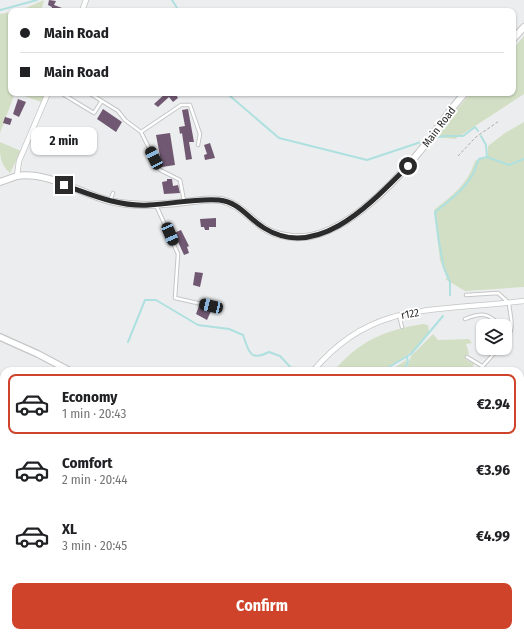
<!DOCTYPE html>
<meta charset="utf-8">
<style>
body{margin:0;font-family:"Fira Sans Condensed",sans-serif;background:#f2f2f2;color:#202124;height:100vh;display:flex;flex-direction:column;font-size:15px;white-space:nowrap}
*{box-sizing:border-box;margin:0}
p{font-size:13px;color:#757577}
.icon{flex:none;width:22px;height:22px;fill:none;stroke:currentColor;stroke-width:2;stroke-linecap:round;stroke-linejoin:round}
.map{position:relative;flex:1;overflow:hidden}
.sheet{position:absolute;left:0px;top:367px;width:524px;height:270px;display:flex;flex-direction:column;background:#fff;border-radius:12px 12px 0 0;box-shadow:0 1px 3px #0004}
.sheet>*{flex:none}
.banner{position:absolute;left:8px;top:8px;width:508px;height:88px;border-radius:8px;box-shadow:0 1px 3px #0004;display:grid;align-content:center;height:88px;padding:0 12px;background:#fff}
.buttons{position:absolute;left:476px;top:319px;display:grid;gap:8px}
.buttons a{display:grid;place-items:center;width:36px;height:36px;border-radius:8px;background:#fff;box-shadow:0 1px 3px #0004;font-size:20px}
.end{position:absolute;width:18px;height:18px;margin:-9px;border:5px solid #2b2b2c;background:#fff;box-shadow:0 0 0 2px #fff}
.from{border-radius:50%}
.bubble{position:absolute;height:28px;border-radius:8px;background:#fff;box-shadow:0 1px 3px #0004;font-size:13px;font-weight:700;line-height:28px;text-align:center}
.car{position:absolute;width:12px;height:24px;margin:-12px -6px;border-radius:5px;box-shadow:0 0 3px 1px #0007;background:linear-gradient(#222 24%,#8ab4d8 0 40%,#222 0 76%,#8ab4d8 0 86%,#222 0)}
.banner b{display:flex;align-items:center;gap:14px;height:38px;font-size:15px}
.banner b+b{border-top:1px solid #e0e0e0}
.banner i{width:10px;height:10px;background:#202124}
ul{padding:7px 0 0;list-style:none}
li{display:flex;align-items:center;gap:12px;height:60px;margin:0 8px 6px;padding:0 4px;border:2px solid transparent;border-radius:8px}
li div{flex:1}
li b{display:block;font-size:15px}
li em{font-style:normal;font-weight:700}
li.active{border-color:#ce4329}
li>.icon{width:36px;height:36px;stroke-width:1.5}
.button{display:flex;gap:8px;margin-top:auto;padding:8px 12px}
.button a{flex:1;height:46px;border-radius:8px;background:#ce4329;color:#fff;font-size:16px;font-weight:700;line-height:46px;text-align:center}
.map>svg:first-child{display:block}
</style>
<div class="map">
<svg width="524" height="637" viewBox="0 0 524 637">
<rect width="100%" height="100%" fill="#ecedee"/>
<path fill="#d3dfc4" d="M44 0 41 11H19Z
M11 12V93H15L0 133V14Z
M524 36V94L455 139 435 137 440 129 471 93H513V49Z
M16 93H45L41 102Z
M524 122V287L465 291 445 279 447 278 440 260 434 210C453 195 467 185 475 161L483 157 488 158V146L505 133Z
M0 142 21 151 10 173C0 163 0 157 0 142Z
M423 324 428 325 429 332 413 351 400 360 380 371H334C359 341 385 330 423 324Z
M433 334 438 340 469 339 472 343 466 344 469 353 465 359 474 364 471 371H406L411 356Z
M406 360 407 363 403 371H390Z
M524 511V568L520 569V532L523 531 520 523V514Z
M524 572V637H398V633H520V573Z
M244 633H279L283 637H237Z
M316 633H393L392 637H317Z"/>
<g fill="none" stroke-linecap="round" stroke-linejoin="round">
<path stroke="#afe0e0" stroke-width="2" d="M172 0 179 11
M0 10 37 0
M228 93 230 96 279 138 367 160 427 140
M481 136 486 145 487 157
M433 138 445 136H463L475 127 478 131
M450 295V282L444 268 439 242 435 212C450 200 464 190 473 174 476 169 476 164 479 159L487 157 509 165 524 159
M128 342 145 300H156L198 325 229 329 243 335C249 351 249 362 269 352L280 356 294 371
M382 371 411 354 443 316
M404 371 408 362 407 357
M0 538 4 537
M91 633 93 637
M290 633 292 637"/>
</g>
<path fill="#715872" d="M49 0 56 1 54 5 70 11H51L52 7 48 5Z
M166 93H175L178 98 173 102 169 97 158 107 154 104Z
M18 99 26 102 19 117 13 114Z
M103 109 122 122 116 132 97 119Z
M188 109 194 142H189L192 159 186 160 182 133 180 134 179 127 185 126 182 110Z
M5 117 12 119 10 125 3 123Z
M170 133 175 165 162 167 156 135Z
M210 143 215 158 205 160 204 155 207 154 204 145Z
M167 179H172L173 186 178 185 180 193 164 194 162 182 167 181Z
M216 218V227H209V230H205L204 227H201L200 219Z
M181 230 189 246 187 247 189 253 184 255 174 233Z
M195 272 203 273 200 287 193 285Z
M199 306 211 311 207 320 196 314Z"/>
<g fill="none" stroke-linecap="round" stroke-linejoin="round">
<g stroke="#c5c6c7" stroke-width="4.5">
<path id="service" d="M61 93 94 113 101 102
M89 93 118 111 125 120 141 132 160 170 180 180 184 201
M141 132 181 105H190L200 134 198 145
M110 201 113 193
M156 205 178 254 175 298 211 306
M466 295 498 293 509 303C510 317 516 330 505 341
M399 315 402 327
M465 319C483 312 488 313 501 326
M505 331 510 336
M467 357 482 366
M484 371 482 367 499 348
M520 414 524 418
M520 435 524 430
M520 487 524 501
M520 510 524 508
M520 528 521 532
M520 571 524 570
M395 637V633"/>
</g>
<g stroke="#c5c6c7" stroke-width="6">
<path id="minor" d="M82 11 86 0
M17 176 19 161 48 93
M313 371C334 346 361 326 393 317 405 313 417 312 429 310 461 306 492 305 524 301
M220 637 227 633"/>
</g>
<g stroke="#c5c6c7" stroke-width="8">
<path id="tertiary" d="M0 337 38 354 70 371"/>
</g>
<g stroke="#c5c6c7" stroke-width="8">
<path id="secondary" d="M513 39 524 27
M0 182C6 180 11 178 17 176 47 171 82 194 110 201 135 207 160 205 185 202 197 201 209 198 221 200 240 204 249 218 264 228 270 232 279 235 286 236 335 247 393 185 420 151 436 132 448 111 465 93
M520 468H524
M302 633 303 637"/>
</g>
<path stroke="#ababac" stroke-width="1" stroke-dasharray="3 2" stroke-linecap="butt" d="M458 156 476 137 499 121"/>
<use href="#service" stroke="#fff" stroke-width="2.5"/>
<use href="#minor" stroke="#fff" stroke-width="4.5"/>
<use href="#tertiary" stroke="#fff" stroke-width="5.5"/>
<use href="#secondary" stroke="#fff" stroke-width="6"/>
</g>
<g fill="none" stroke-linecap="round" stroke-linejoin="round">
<path stroke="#2b2b2c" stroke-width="5" d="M64 185C92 195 119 207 149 205 172 204 197 198 219 200 239 202 248 218 264 228 319 262 373 201 408 166"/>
</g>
<g text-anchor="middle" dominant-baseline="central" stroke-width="4" stroke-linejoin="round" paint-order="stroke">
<g font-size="11" fill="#2b2b2c" stroke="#fff">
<text transform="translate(439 127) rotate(-53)">Main Road</text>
<text transform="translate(410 314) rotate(-10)">r122</text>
</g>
</g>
</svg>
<div class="buttons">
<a><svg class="icon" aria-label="layers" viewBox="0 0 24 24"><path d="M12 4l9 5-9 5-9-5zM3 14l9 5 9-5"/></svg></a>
</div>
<i class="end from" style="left:408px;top:166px"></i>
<i class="end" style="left:64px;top:185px"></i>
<div class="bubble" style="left:31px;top:127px;width:66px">2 min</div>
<i class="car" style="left:154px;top:158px;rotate:334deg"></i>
<i class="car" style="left:170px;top:234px;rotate:157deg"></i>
<i class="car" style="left:211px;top:306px;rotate:283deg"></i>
<div class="banner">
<b><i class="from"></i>Main Road</b>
<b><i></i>Main Road</b>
</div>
<section class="sheet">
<ul>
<li class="active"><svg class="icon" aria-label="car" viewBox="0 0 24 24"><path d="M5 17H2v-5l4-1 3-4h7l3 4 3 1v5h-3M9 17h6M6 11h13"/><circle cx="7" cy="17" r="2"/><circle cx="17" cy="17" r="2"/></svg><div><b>Economy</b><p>1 min · 20:43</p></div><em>€2.94</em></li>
<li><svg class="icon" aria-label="car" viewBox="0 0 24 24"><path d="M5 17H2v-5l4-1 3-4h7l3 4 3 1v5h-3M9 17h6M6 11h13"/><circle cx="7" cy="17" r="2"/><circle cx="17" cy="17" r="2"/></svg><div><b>Comfort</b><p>2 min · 20:44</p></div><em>€3.96</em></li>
<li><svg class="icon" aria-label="car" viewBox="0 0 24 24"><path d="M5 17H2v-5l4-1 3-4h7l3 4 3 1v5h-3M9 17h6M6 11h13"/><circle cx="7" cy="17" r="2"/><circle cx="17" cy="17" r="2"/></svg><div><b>XL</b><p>3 min · 20:45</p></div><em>€4.99</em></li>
</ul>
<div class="button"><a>Confirm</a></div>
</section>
</div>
